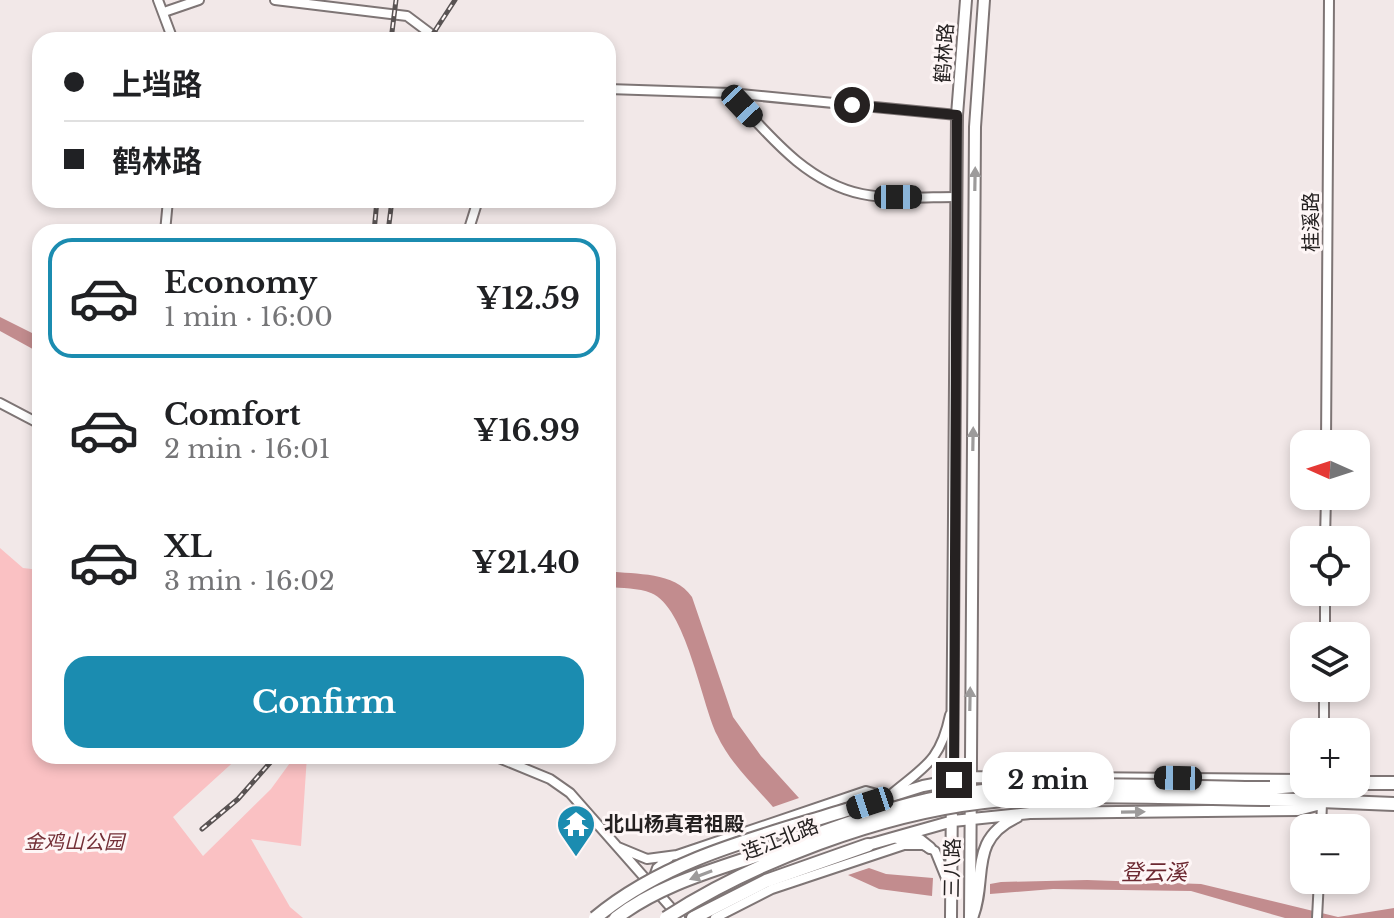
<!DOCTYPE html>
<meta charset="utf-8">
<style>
body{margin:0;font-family:"Libre Baskerville","Noto Sans SC",serif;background:#f2f2f2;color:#202124;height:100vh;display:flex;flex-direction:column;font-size:30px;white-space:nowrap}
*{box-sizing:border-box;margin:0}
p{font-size:26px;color:#757577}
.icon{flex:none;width:44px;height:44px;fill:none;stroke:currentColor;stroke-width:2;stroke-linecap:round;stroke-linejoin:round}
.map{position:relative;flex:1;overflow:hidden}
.drawer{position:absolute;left:32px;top:224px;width:584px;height:540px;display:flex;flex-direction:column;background:#fff;border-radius:24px;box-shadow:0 4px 12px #0003}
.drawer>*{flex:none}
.guide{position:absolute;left:32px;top:32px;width:584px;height:176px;border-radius:24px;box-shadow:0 4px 12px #0003;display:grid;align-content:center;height:176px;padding:0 32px;background:#fff}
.needle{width:52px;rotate:273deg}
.controls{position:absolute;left:1290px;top:430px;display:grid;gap:16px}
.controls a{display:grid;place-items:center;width:80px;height:80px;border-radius:16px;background:#fff;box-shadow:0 4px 12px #0003;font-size:40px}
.end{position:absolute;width:36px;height:36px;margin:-18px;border:10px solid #252121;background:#fff;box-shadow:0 0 0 4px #fff}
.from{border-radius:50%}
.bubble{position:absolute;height:56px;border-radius:24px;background:#fff;box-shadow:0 4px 12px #0003;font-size:26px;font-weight:700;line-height:56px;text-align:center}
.car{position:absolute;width:24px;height:48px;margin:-24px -12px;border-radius:10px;box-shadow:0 0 6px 2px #0007;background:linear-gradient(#222 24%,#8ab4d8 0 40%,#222 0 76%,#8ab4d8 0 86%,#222 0)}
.guide b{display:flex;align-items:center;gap:28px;height:76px;font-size:30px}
.guide b+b{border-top:2px solid #e0e0e0}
.guide i{width:20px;height:20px;background:#202124}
ul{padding:14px 0 0;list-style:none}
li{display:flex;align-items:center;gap:24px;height:120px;margin:0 16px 12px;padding:0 16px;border:4px solid transparent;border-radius:24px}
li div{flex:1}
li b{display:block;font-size:30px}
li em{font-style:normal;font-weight:700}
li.on{border-color:#1b8cb0}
li>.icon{width:72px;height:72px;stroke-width:1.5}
.action{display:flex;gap:16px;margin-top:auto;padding:16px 32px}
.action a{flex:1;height:92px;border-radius:24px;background:#1b8cb0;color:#fff;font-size:32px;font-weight:700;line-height:92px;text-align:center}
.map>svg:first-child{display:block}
</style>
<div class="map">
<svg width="1394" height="918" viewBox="0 0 1394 918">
<rect width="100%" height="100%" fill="#f2e8e8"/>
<path fill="#fac1c3" d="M0 548 23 568 40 570V756H240L173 817 203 856 271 789 295 756H307L301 846 251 839 290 907 303 918H0Z"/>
<path fill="#c28c8e" d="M0 317 40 337V353L0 331Z
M608 571C637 575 674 571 692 597L733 717 761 756 799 798 773 807C753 784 730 763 717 735 701 702 686 607 651 593 639 588 621 588 608 587Z
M869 868 886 874 933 878 932 896 879 889 848 875Z
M1087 880 1201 884 1338 917 1394 908V918H1285L1191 891 1053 889 990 894V884L1001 882Z"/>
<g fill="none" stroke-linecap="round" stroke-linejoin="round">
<g stroke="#7e7575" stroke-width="12">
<path id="minor" d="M158 0 173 40
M275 0 407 16 439 40
M164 12 199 0
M608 89 730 93 957 115
M730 93C768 134 805 182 862 194 892 200 926 197 956 197
M165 232 168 200
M468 232 478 200
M0 403 40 424
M1326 444 1329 0
M1325 540 1326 496
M1325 636V592
M1324 732V688
M494 756 550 779 570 793 680 918
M1321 828 1322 803
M618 847 647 859 677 855 866 791 888 797C923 767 940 763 950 715
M652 882 657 868 669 858
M715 918 772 889 904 845H923L935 851 948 883
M1317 918 1319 880"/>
</g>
<g stroke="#7e7575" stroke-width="14">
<path id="major" d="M853 808 923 786 971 777 1304 780
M897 838 920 840 930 848
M868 845 953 821 1030 813 1298 810 1321 804
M951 918 957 115 966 0
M970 918 975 127 984 0
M972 918C988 879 967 840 1017 817"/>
</g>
<g stroke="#7e7575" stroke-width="16">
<path id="highway" d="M1356 783H1394
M1270 788 1318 784
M1270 799 1394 804
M693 918 766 881 868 845"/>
</g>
<use href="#minor" stroke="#fff" stroke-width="8"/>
<use href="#major" stroke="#fff" stroke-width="10"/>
<use href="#highway" stroke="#fff" stroke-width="12"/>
<g stroke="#595353" stroke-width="5">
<path id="rail" d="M391 40 396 0
M429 40 455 0
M374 232 377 200
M388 232 392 200
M202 829 238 799 276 756"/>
</g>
<use href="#rail" stroke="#fef6f6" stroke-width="2" stroke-dasharray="6" stroke-linecap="butt"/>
<g stroke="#7e7575" stroke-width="16" stroke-linecap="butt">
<path id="highway-bridge" d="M595 918C668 857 764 836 853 808
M616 918C659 885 711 871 761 854 822 833 883 808 947 796 1052 778 1164 788 1270 788
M666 918C754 861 880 814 984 802 1078 791 1176 799 1270 799"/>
</g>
<use href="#highway-bridge" stroke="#fff" stroke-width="12"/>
</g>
<defs><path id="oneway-solid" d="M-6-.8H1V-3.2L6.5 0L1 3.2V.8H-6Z" transform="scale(2)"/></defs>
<g fill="#9d9b9b">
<use href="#oneway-solid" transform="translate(975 179) rotate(-89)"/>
<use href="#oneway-solid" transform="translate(973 439) rotate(-89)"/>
<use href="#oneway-solid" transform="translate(970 699) rotate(-89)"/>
<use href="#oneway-solid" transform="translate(1133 812) rotate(-1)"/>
<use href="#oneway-solid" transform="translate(701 875) rotate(159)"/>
</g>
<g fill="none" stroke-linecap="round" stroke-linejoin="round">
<path stroke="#252121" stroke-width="10" d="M852 105 957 115 954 780"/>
</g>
<defs>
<g id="temple-pin" transform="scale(2)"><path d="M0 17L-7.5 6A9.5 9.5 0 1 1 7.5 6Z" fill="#1b8cb0" stroke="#fef6f6"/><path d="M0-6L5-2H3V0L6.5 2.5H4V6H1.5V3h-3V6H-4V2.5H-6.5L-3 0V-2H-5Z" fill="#fff"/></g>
</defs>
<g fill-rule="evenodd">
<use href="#temple-pin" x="576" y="824"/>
</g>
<g text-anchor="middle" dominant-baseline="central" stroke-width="6" stroke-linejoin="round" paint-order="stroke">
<g font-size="20" fill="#252121" stroke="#fef6f6">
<text transform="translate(944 53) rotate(-86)">鹤林路</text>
<text transform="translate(1311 222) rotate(-90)">桂溪路</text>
<text transform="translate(780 839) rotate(-21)">连江北路</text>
<text transform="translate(952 868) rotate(-89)">三八路</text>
</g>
<g font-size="20" font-weight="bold" fill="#252121" stroke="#fef6f6" text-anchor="start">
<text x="604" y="824">北山杨真君祖殿</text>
</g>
<g font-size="20" font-style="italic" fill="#732f36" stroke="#fef6f6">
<text x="74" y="842">金鸡山公园</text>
</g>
<g font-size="22" font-style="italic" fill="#6c2931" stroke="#fef6f6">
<text x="1154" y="872">登云溪</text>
</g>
</g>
</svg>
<div class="controls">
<a><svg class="needle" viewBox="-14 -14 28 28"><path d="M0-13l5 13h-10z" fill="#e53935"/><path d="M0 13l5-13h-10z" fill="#757577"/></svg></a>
<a><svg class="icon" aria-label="locate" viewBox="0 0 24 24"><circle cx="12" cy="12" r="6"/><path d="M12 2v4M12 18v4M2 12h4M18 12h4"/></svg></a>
<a><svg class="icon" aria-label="layers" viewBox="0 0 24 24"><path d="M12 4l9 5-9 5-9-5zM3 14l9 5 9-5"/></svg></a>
<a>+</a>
<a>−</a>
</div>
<i class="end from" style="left:852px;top:105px"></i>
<i class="end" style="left:954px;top:780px"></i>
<div class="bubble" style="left:982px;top:752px;width:132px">2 min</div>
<i class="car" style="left:742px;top:106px;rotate:137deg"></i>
<i class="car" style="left:898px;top:197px;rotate:90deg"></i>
<i class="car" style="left:1178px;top:778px;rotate:271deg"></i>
<i class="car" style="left:870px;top:803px;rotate:252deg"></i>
<div class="guide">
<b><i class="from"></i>上垱路</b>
<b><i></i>鹤林路</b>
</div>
<section class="drawer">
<ul>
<li class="on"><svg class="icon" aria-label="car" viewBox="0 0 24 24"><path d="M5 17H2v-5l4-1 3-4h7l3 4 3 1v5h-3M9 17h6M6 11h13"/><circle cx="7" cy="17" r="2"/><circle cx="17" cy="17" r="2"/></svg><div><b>Economy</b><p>1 min · 16:00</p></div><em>¥12.59</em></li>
<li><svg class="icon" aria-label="car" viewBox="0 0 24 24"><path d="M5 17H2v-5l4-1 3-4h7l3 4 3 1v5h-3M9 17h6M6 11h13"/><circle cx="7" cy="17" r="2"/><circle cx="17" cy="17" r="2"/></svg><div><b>Comfort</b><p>2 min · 16:01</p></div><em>¥16.99</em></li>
<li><svg class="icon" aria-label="car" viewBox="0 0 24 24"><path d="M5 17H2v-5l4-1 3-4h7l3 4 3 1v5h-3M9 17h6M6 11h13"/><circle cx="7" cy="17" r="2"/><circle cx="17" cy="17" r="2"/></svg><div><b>XL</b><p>3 min · 16:02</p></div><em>¥21.40</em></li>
</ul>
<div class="action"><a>Confirm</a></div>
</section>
</div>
